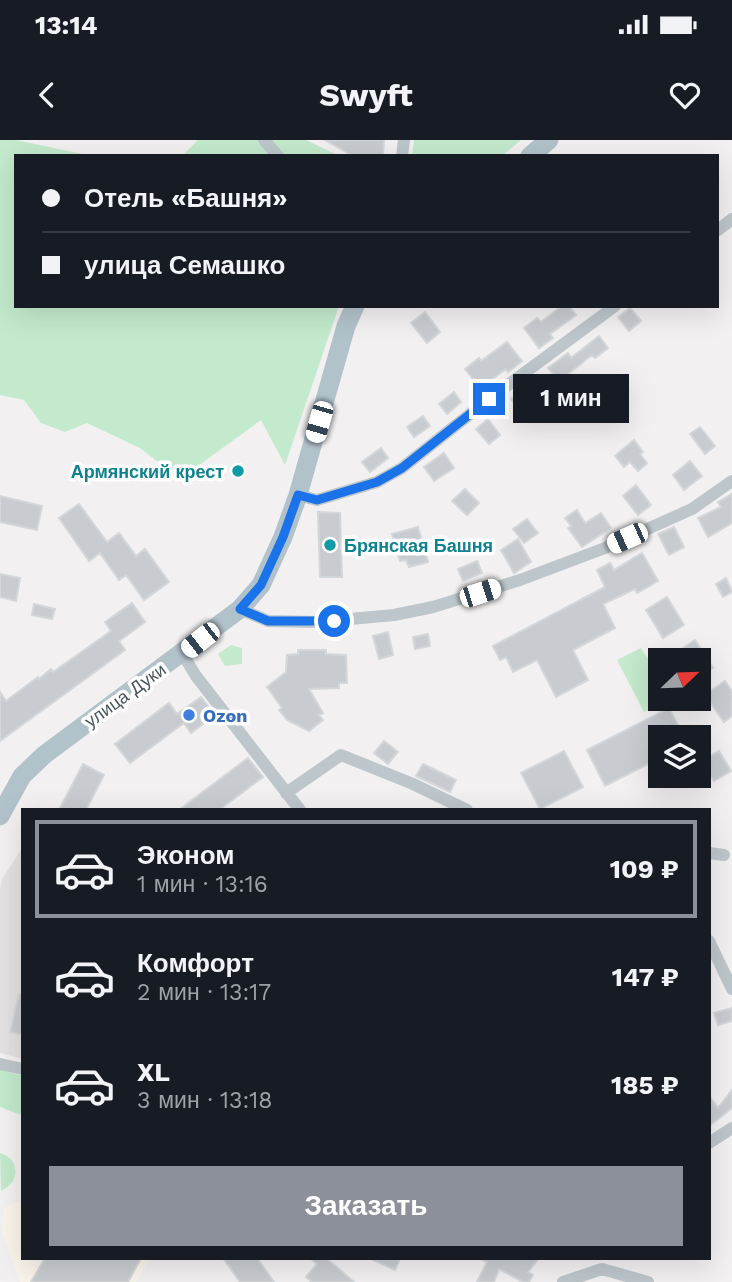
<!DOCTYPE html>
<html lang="ru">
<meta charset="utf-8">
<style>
body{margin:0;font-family:"Work Sans",sans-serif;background:#20242c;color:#f1f3f6;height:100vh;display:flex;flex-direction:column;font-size:26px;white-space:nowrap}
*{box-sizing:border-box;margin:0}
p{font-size:23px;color:#9ea1a6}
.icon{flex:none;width:38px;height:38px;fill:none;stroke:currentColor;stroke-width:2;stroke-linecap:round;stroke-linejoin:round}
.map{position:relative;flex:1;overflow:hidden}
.side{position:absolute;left:21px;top:668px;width:690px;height:452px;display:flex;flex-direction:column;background:#171b24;border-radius:0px;box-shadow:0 7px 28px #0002}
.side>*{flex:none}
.banner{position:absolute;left:14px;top:14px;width:705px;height:154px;border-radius:0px;box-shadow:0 7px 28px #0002;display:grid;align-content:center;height:154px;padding:0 28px;background:#171b24}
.needle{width:46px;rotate:67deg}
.buttons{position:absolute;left:648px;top:508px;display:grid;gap:14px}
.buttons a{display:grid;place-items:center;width:63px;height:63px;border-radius:0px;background:#171b24;box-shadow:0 7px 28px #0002;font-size:35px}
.end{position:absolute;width:32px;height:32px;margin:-16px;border:9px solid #1a73e8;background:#fff;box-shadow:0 0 0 4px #fff}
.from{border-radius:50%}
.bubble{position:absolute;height:49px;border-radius:0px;background:#171b24;box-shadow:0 7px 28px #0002;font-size:23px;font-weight:700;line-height:49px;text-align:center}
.car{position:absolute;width:21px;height:42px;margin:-21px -10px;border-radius:9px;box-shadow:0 0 5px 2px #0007;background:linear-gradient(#fff 24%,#345 0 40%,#fff 0 76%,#345 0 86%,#fff 0)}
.banner b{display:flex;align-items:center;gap:24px;height:66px;font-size:26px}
.banner b+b{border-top:2px solid #363941}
.banner i{width:18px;height:18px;background:#f1f3f6}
ul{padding:12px 0 0;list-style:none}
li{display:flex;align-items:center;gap:21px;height:98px;margin:0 14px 10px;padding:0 14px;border:4px solid transparent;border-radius:0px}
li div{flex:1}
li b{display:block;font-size:26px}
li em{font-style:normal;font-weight:700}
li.active{border-color:#8c9099}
li>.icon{width:63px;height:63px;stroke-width:1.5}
.action{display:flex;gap:14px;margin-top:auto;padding:14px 28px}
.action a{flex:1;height:80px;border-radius:0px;background:#8c9099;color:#fff;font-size:28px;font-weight:700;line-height:80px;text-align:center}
.status{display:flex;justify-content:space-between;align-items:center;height:49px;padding:0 35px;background:#171b24;direction:ltr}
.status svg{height:19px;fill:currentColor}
header{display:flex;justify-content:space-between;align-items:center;height:91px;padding:0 28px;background:#171b24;font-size:32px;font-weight:700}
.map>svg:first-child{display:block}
</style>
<div class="status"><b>13:14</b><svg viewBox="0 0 49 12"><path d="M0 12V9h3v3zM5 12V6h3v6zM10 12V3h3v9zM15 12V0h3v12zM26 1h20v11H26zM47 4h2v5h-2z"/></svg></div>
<header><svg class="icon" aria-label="back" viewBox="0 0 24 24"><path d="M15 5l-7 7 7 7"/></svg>Swyft<svg class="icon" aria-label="heart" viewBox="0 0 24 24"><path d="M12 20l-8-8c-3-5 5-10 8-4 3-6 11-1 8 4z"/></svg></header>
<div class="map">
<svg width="732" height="1142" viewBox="0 0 732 1142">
<rect width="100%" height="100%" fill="#f2f0f0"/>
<path fill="#faf4eb" d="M23 1060V1118H150L136 1142H20L2 1092 4 1068Z"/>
<path fill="#e3e1e1" d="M21 710 23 711V919L0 913V749L2 739Z"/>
<path fill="#c3eacd" d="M0 0H16L92 16H16V166H339L285 325 261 280 180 339 140 308 87 283 65 292 41 283 24 260 0 255Z
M198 0H306L339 16H182Z
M414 0H521L502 16H412Z
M231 505 242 508V524L225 526 218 514Z
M641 508 660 537V558H670L644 572 617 520Z
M0 930 23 936 21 975 0 967Z
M0 1013C21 1019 20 1043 1 1051Z"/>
<path fill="#c8cbcf" stroke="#d4d7da" stroke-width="2" d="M325 0H384L383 16H353Z
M562 166H569L576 175 550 194 553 198 539 208 524 188 537 178 541 182Z
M630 168 641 181 629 191 618 177Z
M425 172 440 192 427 203 411 183Z
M599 196 608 208 595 218 592 215 559 241 548 228 568 213 571 218Z
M507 202 522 221 508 232 506 229 480 248 465 229 479 218 481 221Z
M529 246 538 258 520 272 511 259Z
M454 252 461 262 447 274 439 264Z
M423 276 430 286 414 297 407 287Z
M488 279 500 295 489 304 476 289Z
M700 287 715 306 705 314 690 294Z
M634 300 643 312 640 314 647 323 638 331 630 322 624 327 615 316Z
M381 308 388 318 370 332 362 322Z
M444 313 454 328 434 341 424 327Z
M690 321 702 336 684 350 673 335Z
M636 345 651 365 638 375 623 356Z
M465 349 479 363 467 375 452 361Z
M732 354V383L708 397 698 378 721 367 718 362Z
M0 356 42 366 37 390 0 382Z
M79 364 107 402 119 393 136 416 145 409 169 442 144 460 126 435 119 440 100 413 89 421 59 378Z
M577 370 585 383 601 373 611 388 582 407 568 388 571 386 565 378Z
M318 372 340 373 342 437H320Z
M527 379 538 393 524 403 513 389Z
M418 387 428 422 409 427 406 420 400 421 392 394Z
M674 387 684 407 669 415 658 394Z
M518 399 531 422 514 433 501 410Z
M642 413 658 441 637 453 635 449 603 464 615 488 573 510 588 540 556 557 537 520 513 532 506 517 500 520 493 506 605 447 597 430 610 423 614 430Z
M477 421 482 433 463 441 458 429Z
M0 434 20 438 16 461 0 457Z
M726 438 732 452 723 457 716 444Z
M667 457 684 485 663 498 646 470Z
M132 463 145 482 119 501 125 510 0 601V552L6 561 38 537 39 539 51 529 53 532 111 491 105 482Z
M34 464 55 469 52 479 32 475Z
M388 492 393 515 379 519 373 496Z
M428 494 430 506 415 509 413 497Z
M695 500 713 528 698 537V520H679L675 514Z
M298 510H326V514L346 515 347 543H339V548L309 549 323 573 319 575 323 580 309 591 287 580 279 570 282 568 267 547 286 532 287 515 298 514Z
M725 541 732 551V576L724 582 705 555Z
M201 557 215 575 191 593 184 583 130 623 115 604 169 563 177 574Z
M669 568 684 597H660V618L605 646 587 610Z
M384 601 398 612 388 624 374 613Z
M564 611 583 647 540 669 521 633Z
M719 611 731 631 714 641 701 622Z
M248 618 263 637 219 670H179Z
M83 624 104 635 86 670H59Z
M423 624 456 640 450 652 416 636Z
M19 854 23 855V895L10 892Z
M732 868V881L718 885 714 873Z
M732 950V968L709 986V956L718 968Z
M45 1118H141L128 1142H31Z
M223 1118H257L274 1142H240Z
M310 1118H326L354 1142H312L306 1137 317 1124Z
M369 1118H394L399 1121 395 1130Z
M479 1118H539L528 1132 533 1135 529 1142H523L499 1129 494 1142H477L487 1122Z"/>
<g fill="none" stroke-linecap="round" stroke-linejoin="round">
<path stroke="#bdc6cb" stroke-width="12" d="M264 0 278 16
M402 16 404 0
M718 90 732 79
M298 355 317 360 377 342 402 328 489 259 615 166
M240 469 268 481 318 482 394 475 433 467 520 440 605 408 692 369 732 341
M182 513 196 536 300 670
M286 653 341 615 413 644 467 670
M709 713 724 715
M709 801 732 849
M0 924 23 929
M709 1003 732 988
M563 1142 602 1129 648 1142"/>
<path stroke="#b2c2cb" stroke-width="19" d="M530 16 549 0
M0 676 22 636 44 615 240 469 261 445 283 397 298 355 346 186 355 166"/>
</g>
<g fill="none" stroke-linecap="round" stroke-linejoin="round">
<path stroke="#1a73e8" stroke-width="9" d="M334 481H268L240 469 261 445 283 397 298 355 317 360 377 342 402 328 489 259"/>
</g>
<g fill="#0f9aa8" stroke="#fff" stroke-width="2.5">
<circle cx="238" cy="331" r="7"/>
<circle cx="330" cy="405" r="7"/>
</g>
<circle fill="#3f7fe0" stroke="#fff" stroke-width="2.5" cx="189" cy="575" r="7"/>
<g text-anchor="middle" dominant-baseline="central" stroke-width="7" stroke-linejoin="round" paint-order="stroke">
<g font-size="18" font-weight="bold" fill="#0d838f" stroke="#fff" text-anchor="end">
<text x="224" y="331">Армянский крест</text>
<text x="344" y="405" text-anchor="start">Брянская Башня</text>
</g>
<g font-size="18" fill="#4a555b" stroke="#fff">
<text transform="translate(125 555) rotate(-36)">улица Дуки</text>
</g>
<g font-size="18" font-weight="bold" fill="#366cbe" stroke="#fff" text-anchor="start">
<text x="203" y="575">Ozon</text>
</g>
</g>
</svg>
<div class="buttons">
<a><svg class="needle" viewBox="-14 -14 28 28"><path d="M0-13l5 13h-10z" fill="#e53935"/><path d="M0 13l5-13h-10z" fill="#9ea1a6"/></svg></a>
<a><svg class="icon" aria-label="layers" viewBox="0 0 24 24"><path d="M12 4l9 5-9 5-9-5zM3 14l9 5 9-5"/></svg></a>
</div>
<i class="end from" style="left:334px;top:481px"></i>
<i class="end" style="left:489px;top:259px"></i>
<div class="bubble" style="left:513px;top:234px;width:116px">1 мин</div>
<i class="car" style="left:319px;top:282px;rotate:196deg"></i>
<i class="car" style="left:627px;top:398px;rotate:246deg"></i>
<i class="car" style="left:480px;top:453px;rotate:72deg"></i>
<i class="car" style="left:200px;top:500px;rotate:232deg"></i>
<div class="banner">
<b><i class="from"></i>Отель «Башня»</b>
<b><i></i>улица Семашко</b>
</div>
<section class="side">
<ul>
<li class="active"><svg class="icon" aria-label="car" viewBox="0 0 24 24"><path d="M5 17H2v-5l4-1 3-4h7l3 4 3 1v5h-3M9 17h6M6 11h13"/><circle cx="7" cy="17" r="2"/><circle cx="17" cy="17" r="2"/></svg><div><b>Эконом</b><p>1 мин · 13:16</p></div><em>109 ₽</em></li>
<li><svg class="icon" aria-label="car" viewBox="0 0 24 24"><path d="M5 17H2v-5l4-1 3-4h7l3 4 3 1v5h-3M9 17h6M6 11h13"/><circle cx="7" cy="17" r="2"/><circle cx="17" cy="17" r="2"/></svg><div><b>Комфорт</b><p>2 мин · 13:17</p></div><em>147 ₽</em></li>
<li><svg class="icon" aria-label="car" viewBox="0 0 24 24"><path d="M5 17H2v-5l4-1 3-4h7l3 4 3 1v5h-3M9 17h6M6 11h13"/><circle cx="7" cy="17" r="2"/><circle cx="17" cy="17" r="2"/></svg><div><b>XL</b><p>3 мин · 13:18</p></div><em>185 ₽</em></li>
</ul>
<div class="action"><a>Заказать</a></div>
</section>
</div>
